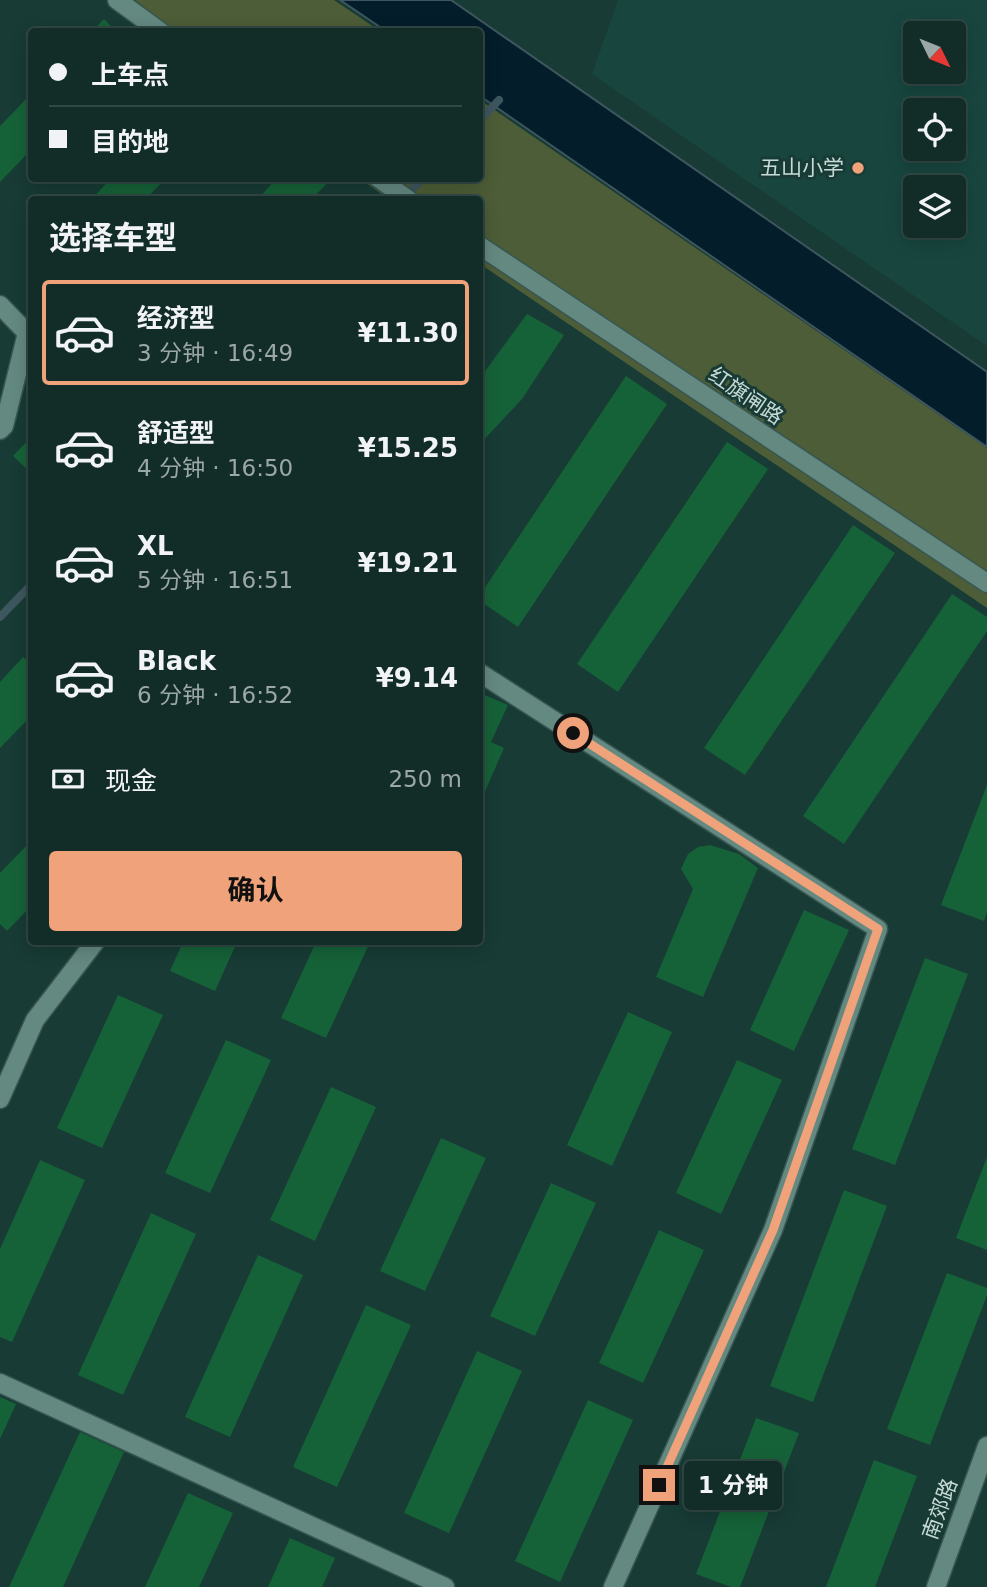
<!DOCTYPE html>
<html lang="zh">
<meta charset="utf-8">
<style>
body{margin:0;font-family:"DejaVu Sans","Noto Sans SC",sans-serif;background:#1b3430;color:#f1f3f6;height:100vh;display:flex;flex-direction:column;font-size:26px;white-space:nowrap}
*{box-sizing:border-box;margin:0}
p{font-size:23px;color:#9ca7a8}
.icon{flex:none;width:38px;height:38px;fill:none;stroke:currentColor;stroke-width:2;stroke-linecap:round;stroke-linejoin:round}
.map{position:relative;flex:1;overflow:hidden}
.panel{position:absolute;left:28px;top:196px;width:455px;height:749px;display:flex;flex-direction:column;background:#122c28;border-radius:7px;box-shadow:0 4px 18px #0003,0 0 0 2px #314845}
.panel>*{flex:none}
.guide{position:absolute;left:28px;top:28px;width:455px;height:154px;border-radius:7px;box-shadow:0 4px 18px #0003,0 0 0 2px #314845;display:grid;align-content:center;height:154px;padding:0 21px;background:#122c28}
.needle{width:46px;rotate:133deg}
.controls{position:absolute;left:903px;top:21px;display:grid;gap:14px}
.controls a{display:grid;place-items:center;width:63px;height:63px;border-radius:7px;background:#122c28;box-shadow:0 4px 18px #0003,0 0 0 2px #314845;font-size:35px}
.end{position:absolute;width:32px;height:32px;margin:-16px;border:9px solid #f0a27a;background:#111;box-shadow:0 0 0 4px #111}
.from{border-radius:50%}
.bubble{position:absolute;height:49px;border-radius:7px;background:#122c28;box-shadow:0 4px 18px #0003,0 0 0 2px #314845;font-size:23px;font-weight:700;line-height:49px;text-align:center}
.guide b{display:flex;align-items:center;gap:24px;height:66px;font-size:26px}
.guide b+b{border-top:2px solid #314845}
.guide i{width:18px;height:18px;background:#f1f3f6}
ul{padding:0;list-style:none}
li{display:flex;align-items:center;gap:21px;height:105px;margin:0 14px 10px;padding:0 7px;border:4px solid transparent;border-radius:7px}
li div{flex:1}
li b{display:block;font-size:26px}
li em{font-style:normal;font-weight:700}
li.on{border-color:#f0a27a}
li>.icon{width:63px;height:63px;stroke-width:1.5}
h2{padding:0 21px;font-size:32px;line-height:84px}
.pay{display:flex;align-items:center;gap:18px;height:77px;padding:0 21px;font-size:26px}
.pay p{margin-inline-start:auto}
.cta{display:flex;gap:14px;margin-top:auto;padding:14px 21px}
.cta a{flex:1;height:80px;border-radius:7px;background:#f0a27a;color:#111;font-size:28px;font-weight:700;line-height:80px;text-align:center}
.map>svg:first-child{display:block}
</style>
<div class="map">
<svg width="987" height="1587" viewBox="0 0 987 1587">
<rect width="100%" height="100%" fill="#183b35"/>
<path fill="#18463f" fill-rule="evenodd" d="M618 0H987V346L592 74ZM915 33H954V72H915ZM915 110H954V149H915ZM915 187H954V226H915Z"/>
<path fill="#4d5d37" d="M135 0H334L380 31H175Z
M480 100 987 448V608L480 264V200L388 199 361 179 480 178Z"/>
<path fill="#041d2a" stroke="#3e565e" stroke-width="2" d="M340 0H451L987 372V447L480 96V32L386 31Z"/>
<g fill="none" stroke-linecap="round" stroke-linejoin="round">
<path stroke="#3e565e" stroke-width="8" d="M480 120 499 100
M405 197 423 178
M0 617 32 584"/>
</g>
<path fill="#166238" d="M104 19 117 32H91Z
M32 93V149L0 182V126Z
M111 178H166L145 200H91Z
M277 178H332L311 200H257Z
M527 314 564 335 522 399 480 444V378Z
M626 376 667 404 518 627 480 601V595Z
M32 436V474L13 456Z
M727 442 768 469 618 692 577 664Z
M853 525 895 553 745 775 704 748Z
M952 594 987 617V631L844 844 803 816Z
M23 657 32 665V715L0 748V682Z
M480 693 508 705 491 742 504 748 480 803Z
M987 785V912L984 921 941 905Z
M32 840V905L7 931 0 924V873Z
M710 845 739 854 758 868 703 997 656 977 693 889 681 869 688 854 698 847Z
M804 910 849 930 794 1051 750 1030Z
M183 942H237L215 991 170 971Z
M316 942H370L326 1038 281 1018Z
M925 958 968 974 895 1165 852 1149Z
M118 995 163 1015 102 1148 57 1128Z
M628 1012 672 1032 612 1166 567 1145Z
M226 1040 271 1060 210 1193 165 1173Z
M737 1060 782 1080 721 1214 676 1193Z
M331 1087 376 1107 315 1241 270 1220Z
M441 1138 486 1158 425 1291 380 1271Z
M987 1157V1250L956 1238Z
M40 1160 85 1180 12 1342 0 1337V1249Z
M551 1183 596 1203 535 1336 490 1316Z
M844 1190 887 1206 813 1402 770 1386Z
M151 1213 196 1234 123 1395 78 1375Z
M659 1230 704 1250 643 1383 599 1363Z
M258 1255 303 1275 230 1437 185 1417Z
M947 1273 987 1288V1295L930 1445 887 1429Z
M366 1305 411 1325 337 1487 293 1467Z
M477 1351 522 1371 449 1533 404 1513Z
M0 1397 16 1404 0 1439Z
M588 1400 633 1420 560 1582 515 1561Z
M756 1418 799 1433 740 1587H731L696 1574Z
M80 1432 124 1452 63 1587H9Z
M874 1460 917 1476 875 1587H826Z
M188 1493 233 1513 199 1587H145Z
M290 1538 335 1558 322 1587H268Z"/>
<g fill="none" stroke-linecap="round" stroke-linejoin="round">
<g stroke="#385651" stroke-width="21">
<path id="street" d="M117 0 161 32
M378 178 409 200
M480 246 987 583
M0 305 27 333 4 426 0 430
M480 673 878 929 773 1230 613 1587
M0 1099 35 1020 95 942
M0 1383 445 1587"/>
</g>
<g stroke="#385651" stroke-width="21">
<path id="secondary" d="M936 1587 987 1446"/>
</g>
<use href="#street" stroke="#648981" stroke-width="18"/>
<use href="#secondary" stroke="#648981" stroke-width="18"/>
</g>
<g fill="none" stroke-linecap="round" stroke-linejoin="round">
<path stroke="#f0a27a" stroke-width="9" d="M573 733 878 929 773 1230 659 1485"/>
</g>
<circle fill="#f0a27a" stroke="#183b35" stroke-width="2.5" cx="858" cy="168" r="7"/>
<g text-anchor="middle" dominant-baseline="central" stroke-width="6" stroke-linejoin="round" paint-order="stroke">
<g font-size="21" fill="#c7dad6" stroke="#183b35" text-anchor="end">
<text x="844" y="168">五山小学</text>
</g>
<g font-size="21" fill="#c7dad6" stroke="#183b35">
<text transform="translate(746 396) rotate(34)">红旗闸路</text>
<text transform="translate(940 1509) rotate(-70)">南郊路</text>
</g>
</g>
</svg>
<div class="controls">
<a><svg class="needle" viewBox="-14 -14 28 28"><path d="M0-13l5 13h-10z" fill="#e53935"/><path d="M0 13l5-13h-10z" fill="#9ca7a8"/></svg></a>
<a><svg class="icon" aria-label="locate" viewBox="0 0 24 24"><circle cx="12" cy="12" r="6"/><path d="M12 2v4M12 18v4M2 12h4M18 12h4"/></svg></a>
<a><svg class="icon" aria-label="layers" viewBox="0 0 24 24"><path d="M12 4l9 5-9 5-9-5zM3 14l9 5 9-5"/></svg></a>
</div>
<i class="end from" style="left:573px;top:733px"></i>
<i class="end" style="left:659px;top:1485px"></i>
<div class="bubble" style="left:684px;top:1461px;width:98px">1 分钟</div>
<div class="guide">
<b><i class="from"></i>上车点</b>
<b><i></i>目的地</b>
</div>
<section class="panel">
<h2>选择车型</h2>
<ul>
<li class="on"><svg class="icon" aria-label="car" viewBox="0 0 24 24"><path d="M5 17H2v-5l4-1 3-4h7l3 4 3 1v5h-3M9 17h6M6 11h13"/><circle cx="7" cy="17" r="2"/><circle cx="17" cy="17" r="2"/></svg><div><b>经济型</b><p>3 分钟 · 16:49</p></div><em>¥11.30</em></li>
<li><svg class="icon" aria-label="car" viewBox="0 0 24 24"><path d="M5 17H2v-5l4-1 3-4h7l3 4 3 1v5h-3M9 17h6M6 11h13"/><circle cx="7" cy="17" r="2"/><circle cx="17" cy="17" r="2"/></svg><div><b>舒适型</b><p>4 分钟 · 16:50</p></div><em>¥15.25</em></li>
<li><svg class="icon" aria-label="car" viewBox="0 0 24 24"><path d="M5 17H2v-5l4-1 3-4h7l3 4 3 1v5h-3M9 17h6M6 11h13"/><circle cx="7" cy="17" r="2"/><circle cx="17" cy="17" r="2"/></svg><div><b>XL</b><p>5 分钟 · 16:51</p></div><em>¥19.21</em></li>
<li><svg class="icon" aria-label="car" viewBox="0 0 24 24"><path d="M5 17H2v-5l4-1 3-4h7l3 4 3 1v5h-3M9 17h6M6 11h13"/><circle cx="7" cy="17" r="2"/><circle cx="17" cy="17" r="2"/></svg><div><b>Black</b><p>6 分钟 · 16:52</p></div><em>¥9.14</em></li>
</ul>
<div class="pay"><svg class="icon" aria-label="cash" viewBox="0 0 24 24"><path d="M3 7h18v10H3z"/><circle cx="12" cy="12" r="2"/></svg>现金<p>250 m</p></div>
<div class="cta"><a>确认</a></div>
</section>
</div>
